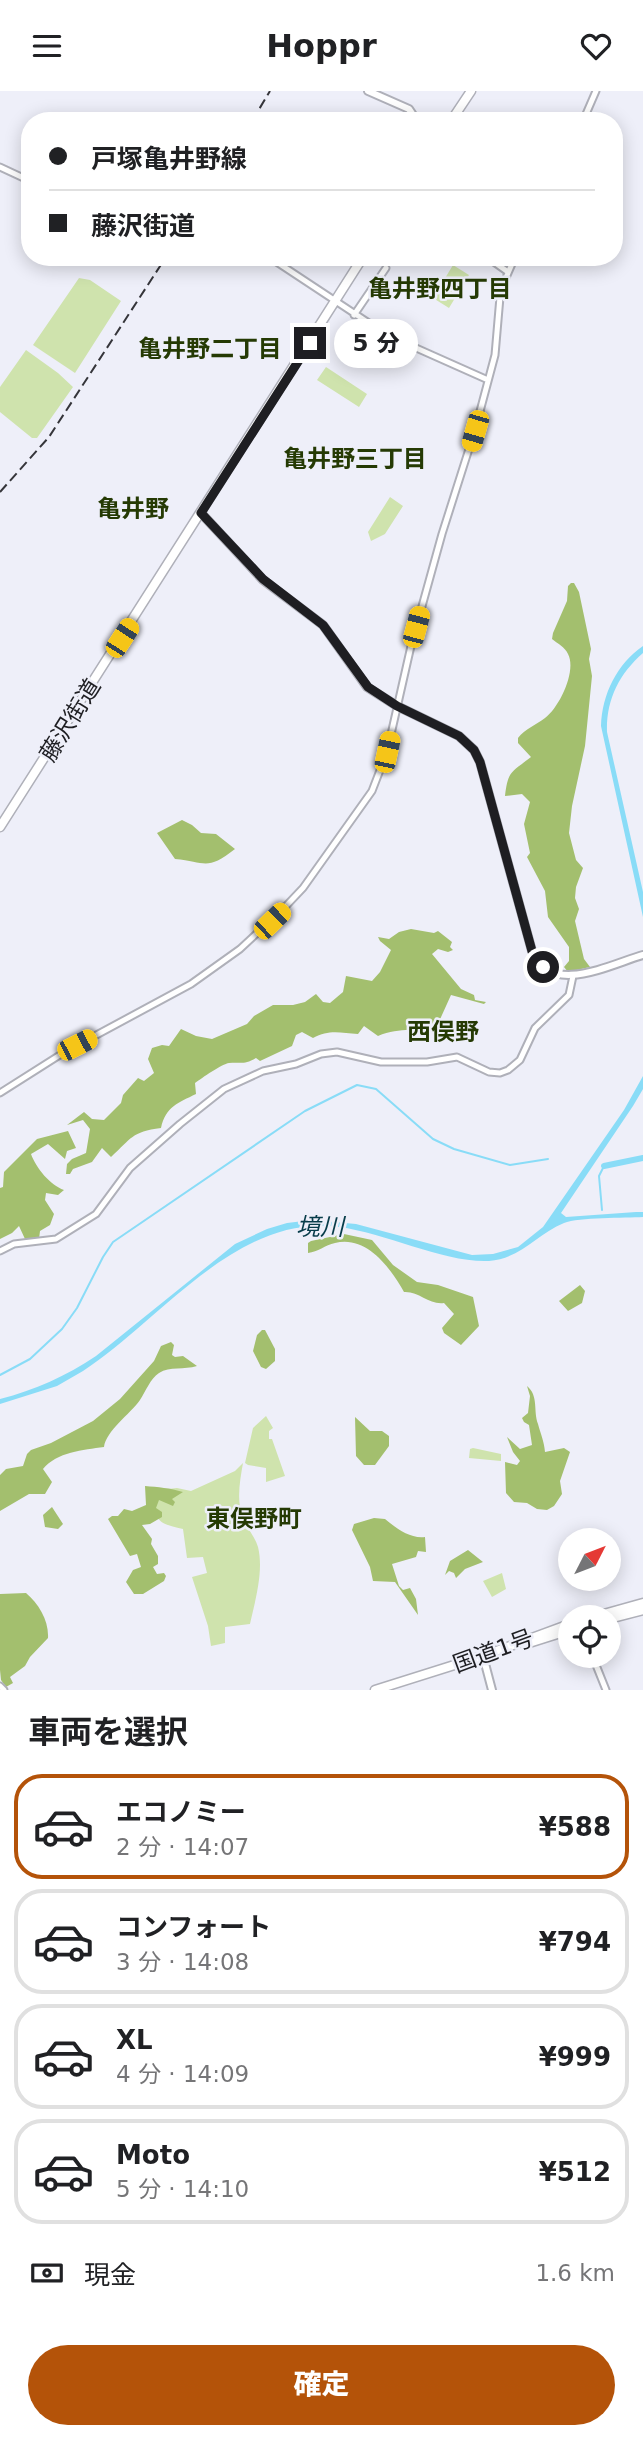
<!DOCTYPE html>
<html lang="ja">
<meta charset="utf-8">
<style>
body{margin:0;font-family:"DejaVu Sans","Noto Sans JP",sans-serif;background:#f2f2f2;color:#202124;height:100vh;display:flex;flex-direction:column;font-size:26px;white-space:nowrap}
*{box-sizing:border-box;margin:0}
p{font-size:23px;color:#757577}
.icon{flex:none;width:38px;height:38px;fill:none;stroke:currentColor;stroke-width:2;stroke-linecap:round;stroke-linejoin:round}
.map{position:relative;height:1599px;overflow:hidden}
.side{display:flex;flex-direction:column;background:#fff;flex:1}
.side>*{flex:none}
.guide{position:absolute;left:21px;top:21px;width:602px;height:154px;border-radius:28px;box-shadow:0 4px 18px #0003;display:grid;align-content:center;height:154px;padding:0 28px;background:#fff}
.needle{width:46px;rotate:48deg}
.fabs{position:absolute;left:558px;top:1437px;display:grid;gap:14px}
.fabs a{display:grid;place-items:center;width:63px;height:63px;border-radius:50%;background:#fff;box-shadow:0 4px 18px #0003;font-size:35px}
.end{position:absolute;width:32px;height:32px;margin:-16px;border:9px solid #1e1e22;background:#fff;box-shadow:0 0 0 4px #fff}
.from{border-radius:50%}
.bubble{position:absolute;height:49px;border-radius:24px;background:#fff;box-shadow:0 4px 18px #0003;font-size:23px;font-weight:800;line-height:49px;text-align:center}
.car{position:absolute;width:21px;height:42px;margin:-21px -10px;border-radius:9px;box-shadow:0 0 5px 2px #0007;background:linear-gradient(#f5c518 24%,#345 0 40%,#f5c518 0 76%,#345 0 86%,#f5c518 0)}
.guide b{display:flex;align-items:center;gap:24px;height:66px;font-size:26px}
.guide b+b{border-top:2px solid #e0e0e0}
.guide i{width:18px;height:18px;background:#202124}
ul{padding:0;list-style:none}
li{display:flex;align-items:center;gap:21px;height:105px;margin:0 14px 10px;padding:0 14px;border:4px solid #e0e0e0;border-radius:28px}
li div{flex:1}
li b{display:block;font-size:26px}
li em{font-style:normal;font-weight:800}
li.selected{border-color:#b45309}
li>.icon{width:63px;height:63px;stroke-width:1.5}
h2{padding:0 28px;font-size:32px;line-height:84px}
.pay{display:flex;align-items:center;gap:18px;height:77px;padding:0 28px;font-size:26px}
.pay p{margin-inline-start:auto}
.primary-button{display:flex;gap:14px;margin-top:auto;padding:14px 28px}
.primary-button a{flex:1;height:80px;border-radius:42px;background:#b45309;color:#fff;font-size:28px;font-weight:800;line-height:80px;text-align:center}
header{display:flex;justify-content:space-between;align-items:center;height:91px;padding:0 28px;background:#fff;font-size:32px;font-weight:800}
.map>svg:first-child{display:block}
</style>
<header><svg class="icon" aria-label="menu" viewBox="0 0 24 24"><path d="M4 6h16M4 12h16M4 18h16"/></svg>Hoppr<svg class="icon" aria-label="heart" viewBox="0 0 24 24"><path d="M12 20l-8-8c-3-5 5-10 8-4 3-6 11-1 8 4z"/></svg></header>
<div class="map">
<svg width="643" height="1599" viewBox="0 0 643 1599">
<rect width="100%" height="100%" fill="#eeeff9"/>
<path fill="#cfe3ad" d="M453 174 469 184 449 217 433 207Z
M79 187 90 189 121 210 75 282 33 254Z
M26 259 58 282 73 296 37 347H32L0 321V296Z
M326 276 367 303 359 316 317 289Z
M390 406 403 415 385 443 371 450 368 441Z
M266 1325 273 1337 269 1340V1348H272L285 1385 266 1391V1377L248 1374 245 1372 253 1337Z
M473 1357 501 1363V1370L469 1367 470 1358Z
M243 1372C240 1389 236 1410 243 1427 247 1437 255 1446 258 1456 264 1480 255 1510 250 1533L225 1536V1552L211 1555 208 1535 192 1486 207 1482 203 1466 187 1467 183 1438C154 1432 156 1428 151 1400L177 1397 191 1400 235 1380Z
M502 1482 506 1498 492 1506 483 1490Z"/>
<path fill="#a3bf6e" d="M571 492H574L579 501 591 558 589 568 592 585 585 655 572 715 569 742 576 769 583 777 576 796 575 807 579 818 575 830 584 868 590 876 568 881 564 876 569 870V856L548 826 545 800 527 766 530 762 524 733 530 711 522 703 505 705C508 679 512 681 531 666L518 652V647C525 638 536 634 545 627 559 617 577 580 568 563 565 556 558 553 552 548L553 542 567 510 568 495Z
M182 729 192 734 201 742 216 743 235 758C207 780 206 771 175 768L157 742Z
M411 838 434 842 438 840 452 851 450 856 453 859 448 861 438 858 432 863 461 898 474 904 475 909 486 911 484 913 451 904 437 935C419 942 401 935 378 945L364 935 358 943C341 942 329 938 313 947L302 941 296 944 292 955 260 970 256 967C244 974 242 971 229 972 222 973 202 987 195 992L196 1003C178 1012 166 1015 161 1037 131 1041 132 1047 111 1066L102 1057 92 1071 73 1078 70 1083H66L67 1073 72 1068 86 1062 90 1038 83 1029 67 1034 84 1021 92 1028 104 1029 121 1012 123 1004 138 987 144 990 154 982 148 968 152 957 162 954 169 955 181 938 196 945 212 948 247 933 254 925 273 914H293L305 911 316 903 323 911 330 912 343 901 346 885 372 890 380 881 391 859 380 850 378 846 389 848 399 841Z
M68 1040 76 1057 67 1060 65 1068 48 1053 31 1063C36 1077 50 1094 64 1099L58 1104 46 1102 45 1109 54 1123 50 1134 40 1140 39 1148H25L19 1135 12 1142 0 1148V1097L3 1096 4 1081 37 1048Z
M344 1143 372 1149 393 1174 417 1191 438 1194 473 1206 479 1235 461 1254 444 1242 442 1237 454 1223 444 1212C429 1214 419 1200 404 1201 390 1176 366 1144 335 1152 325 1154 318 1161 308 1162V1152L311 1150Z
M580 1194 585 1200 582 1212 568 1220 559 1210Z
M262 1239H265L275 1258V1270L266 1278 261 1276 253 1260 257 1244Z
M171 1251 174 1254 172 1264 175 1266 183 1265 197 1275C184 1279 170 1275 159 1282 150 1288 146 1300 140 1309 130 1323 106 1340 104 1356 83 1359 57 1361 43 1378L52 1391 45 1403H29L0 1420V1384L6 1378 23 1375 27 1363 31 1359 51 1352 93 1330 120 1308 154 1270 161 1255Z
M527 1295C539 1305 533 1320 538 1333 541 1344 544 1350 545 1361L564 1357 570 1361 560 1390 562 1403 554 1415 547 1419 537 1418 527 1412 514 1411 506 1402 505 1371 517 1374 520 1370 513 1361 507 1346 520 1358 532 1354 529 1334 524 1331 522 1327 528 1322 530 1305Z
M355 1326 370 1340H382L389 1345V1355L375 1374H364L356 1365Z
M145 1395C158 1396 170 1397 183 1401L172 1408 175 1411 173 1415 159 1409 156 1417 162 1421V1426L150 1433 142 1434 152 1448 151 1453 158 1465V1473L153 1476 157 1483 164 1482 166 1485 164 1490 143 1503H134L126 1491 133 1479 141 1476 137 1463 130 1465 108 1428 112 1425H118L124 1418 132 1420 146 1414Z
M52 1416 63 1433 58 1438 45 1436 43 1424Z
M374 1427 385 1428C396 1437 410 1448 425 1446L426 1461 418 1460 416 1466 392 1473 399 1495 403 1499 410 1497 416 1508 418 1524 395 1491 373 1490 370 1476 352 1439 354 1433Z
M468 1459 483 1471 465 1478 456 1487 454 1482 449 1480 445 1484 450 1470Z
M26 1502C39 1513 49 1530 48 1547L30 1566 25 1575 10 1586 13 1592 6 1596 1 1589 0 1579V1503Z"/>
<path fill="#89dcf7" d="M643 555V562C619 583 606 609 607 641L643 801V826L601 635C602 603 617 573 643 555Z
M643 985V998L633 1015 561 1122 566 1126 636 1121H643V1126C625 1127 579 1126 564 1132 537 1143 520 1168 489 1170 444 1172 386 1142 339 1136 237 1122 161 1229 83 1280L57 1295 0 1313V1308C35 1299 66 1285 96 1265L235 1153 267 1138 287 1132 312 1129 356 1133 472 1164 493 1163 518 1156 543 1136 624 1019Z"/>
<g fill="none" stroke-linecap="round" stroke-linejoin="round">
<path stroke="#89dcf7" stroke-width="2" d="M602 1119 599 1085 604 1075
M0 1284 30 1268 62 1238 77 1217 103 1166 113 1151 305 1020 357 994 376 998 433 1048 454 1058 510 1074 548 1068"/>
<path stroke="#89dcf7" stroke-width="6" d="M604 1075 643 1067"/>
<g stroke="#afb0b9" stroke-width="9">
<path id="tertiary" d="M583 30 596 0
M0 76 30 90
M269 166 387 244 488 289
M487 166 508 181
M354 224 386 177
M0 1002 63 962 191 893 240 858 285 816 303 797 372 700 387 661 411 555 442 443 475 339 495 264 500 206 505 189 515 166
M0 1160 14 1153 56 1148 96 1123 130 1077 180 1033 224 998 263 980 296 973 321 963 337 961 381 971H427L457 966 489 981 500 982 508 979 520 969 535 937 569 904 573 885
M592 1564 606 1599
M0 1595 4 1599"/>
</g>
<g stroke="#afb0b9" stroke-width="10">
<path id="secondary" d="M368 0 409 18 417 30
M201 422 263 489 323 534 367 596 397 615 459 645 474 659 480 671 532 860C550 906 611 873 643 864
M483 1565 492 1599"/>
</g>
<g stroke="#afb0b9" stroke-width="11">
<path id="trunk" d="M451 30 471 0
M0 736 363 166
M593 1526 643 1512
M609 1528 643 1519
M529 1552 570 1539
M375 1599 483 1565 570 1533"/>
</g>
<use href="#tertiary" stroke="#fff" stroke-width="5"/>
<use href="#secondary" stroke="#fff" stroke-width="6"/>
<use href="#trunk" stroke="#fff" stroke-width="8"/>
<path stroke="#35353a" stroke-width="2" stroke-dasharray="10 5" stroke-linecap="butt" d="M252 30 270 0
M0 401 49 346 166 166"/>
</g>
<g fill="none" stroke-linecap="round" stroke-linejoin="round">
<path stroke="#1e1e22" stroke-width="9" d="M310 252 201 422 263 488 323 534 368 596 397 615 459 645 474 659 480 671 532 860 543 876"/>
</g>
<g text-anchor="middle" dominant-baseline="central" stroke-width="5" stroke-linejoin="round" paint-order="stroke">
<g font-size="23" fill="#1e1e22" stroke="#eeeff9">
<text transform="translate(70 629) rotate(-58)">藤沢街道</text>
<text transform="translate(493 1560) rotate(-20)">国道1号</text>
</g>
<g font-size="24" font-weight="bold" fill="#253a04" stroke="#eeeff9">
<text x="440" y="198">亀井野四丁目</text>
<text x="210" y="258">亀井野二丁目</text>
<text x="355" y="368">亀井野三丁目</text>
<text x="133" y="418">亀井野</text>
<text x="443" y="941">西俣野</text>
<text x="254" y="1428">東俣野町</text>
</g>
<g font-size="24" font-style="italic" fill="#083c4a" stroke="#eeeff9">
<text x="320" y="1136">境川</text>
</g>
</g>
</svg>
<div class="fabs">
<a><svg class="needle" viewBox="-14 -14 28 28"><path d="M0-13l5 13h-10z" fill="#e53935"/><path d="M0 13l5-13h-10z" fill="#757577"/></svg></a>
<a><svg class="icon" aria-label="locate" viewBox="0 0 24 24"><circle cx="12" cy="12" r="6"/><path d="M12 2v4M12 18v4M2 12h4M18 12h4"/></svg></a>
</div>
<i class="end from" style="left:543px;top:876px"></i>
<i class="end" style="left:310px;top:252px"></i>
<div class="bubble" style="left:334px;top:228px;width:84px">5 分</div>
<i class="car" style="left:475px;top:340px;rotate:196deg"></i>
<i class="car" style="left:416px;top:536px;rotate:15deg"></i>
<i class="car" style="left:122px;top:547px;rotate:33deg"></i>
<i class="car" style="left:387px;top:661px;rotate:12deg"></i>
<i class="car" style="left:272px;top:830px;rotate:46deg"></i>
<i class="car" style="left:77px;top:954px;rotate:63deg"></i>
<div class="guide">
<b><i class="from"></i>戸塚亀井野線</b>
<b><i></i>藤沢街道</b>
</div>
</div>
<section class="side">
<h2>車両を選択</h2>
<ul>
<li class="selected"><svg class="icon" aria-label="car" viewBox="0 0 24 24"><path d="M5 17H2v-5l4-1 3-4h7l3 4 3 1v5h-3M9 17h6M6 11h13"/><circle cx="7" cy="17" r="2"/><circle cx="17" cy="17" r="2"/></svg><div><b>エコノミー</b><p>2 分 · 14:07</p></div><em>¥588</em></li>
<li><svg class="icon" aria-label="car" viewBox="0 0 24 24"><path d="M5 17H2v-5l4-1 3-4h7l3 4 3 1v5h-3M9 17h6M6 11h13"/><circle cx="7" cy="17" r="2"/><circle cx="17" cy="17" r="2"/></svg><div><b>コンフォート</b><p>3 分 · 14:08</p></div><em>¥794</em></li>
<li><svg class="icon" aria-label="car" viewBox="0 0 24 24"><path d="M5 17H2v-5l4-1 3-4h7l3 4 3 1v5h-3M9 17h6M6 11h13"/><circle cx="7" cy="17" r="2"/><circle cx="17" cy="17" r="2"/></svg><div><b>XL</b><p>4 分 · 14:09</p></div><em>¥999</em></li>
<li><svg class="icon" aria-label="car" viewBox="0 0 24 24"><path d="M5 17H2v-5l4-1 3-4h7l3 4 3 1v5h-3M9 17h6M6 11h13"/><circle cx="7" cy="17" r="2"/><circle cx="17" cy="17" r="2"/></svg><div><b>Moto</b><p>5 分 · 14:10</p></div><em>¥512</em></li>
</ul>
<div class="pay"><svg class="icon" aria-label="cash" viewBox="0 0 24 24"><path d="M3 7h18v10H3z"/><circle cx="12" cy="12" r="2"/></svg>現金<p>1.6 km</p></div>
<div class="primary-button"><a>確定</a></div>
</section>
